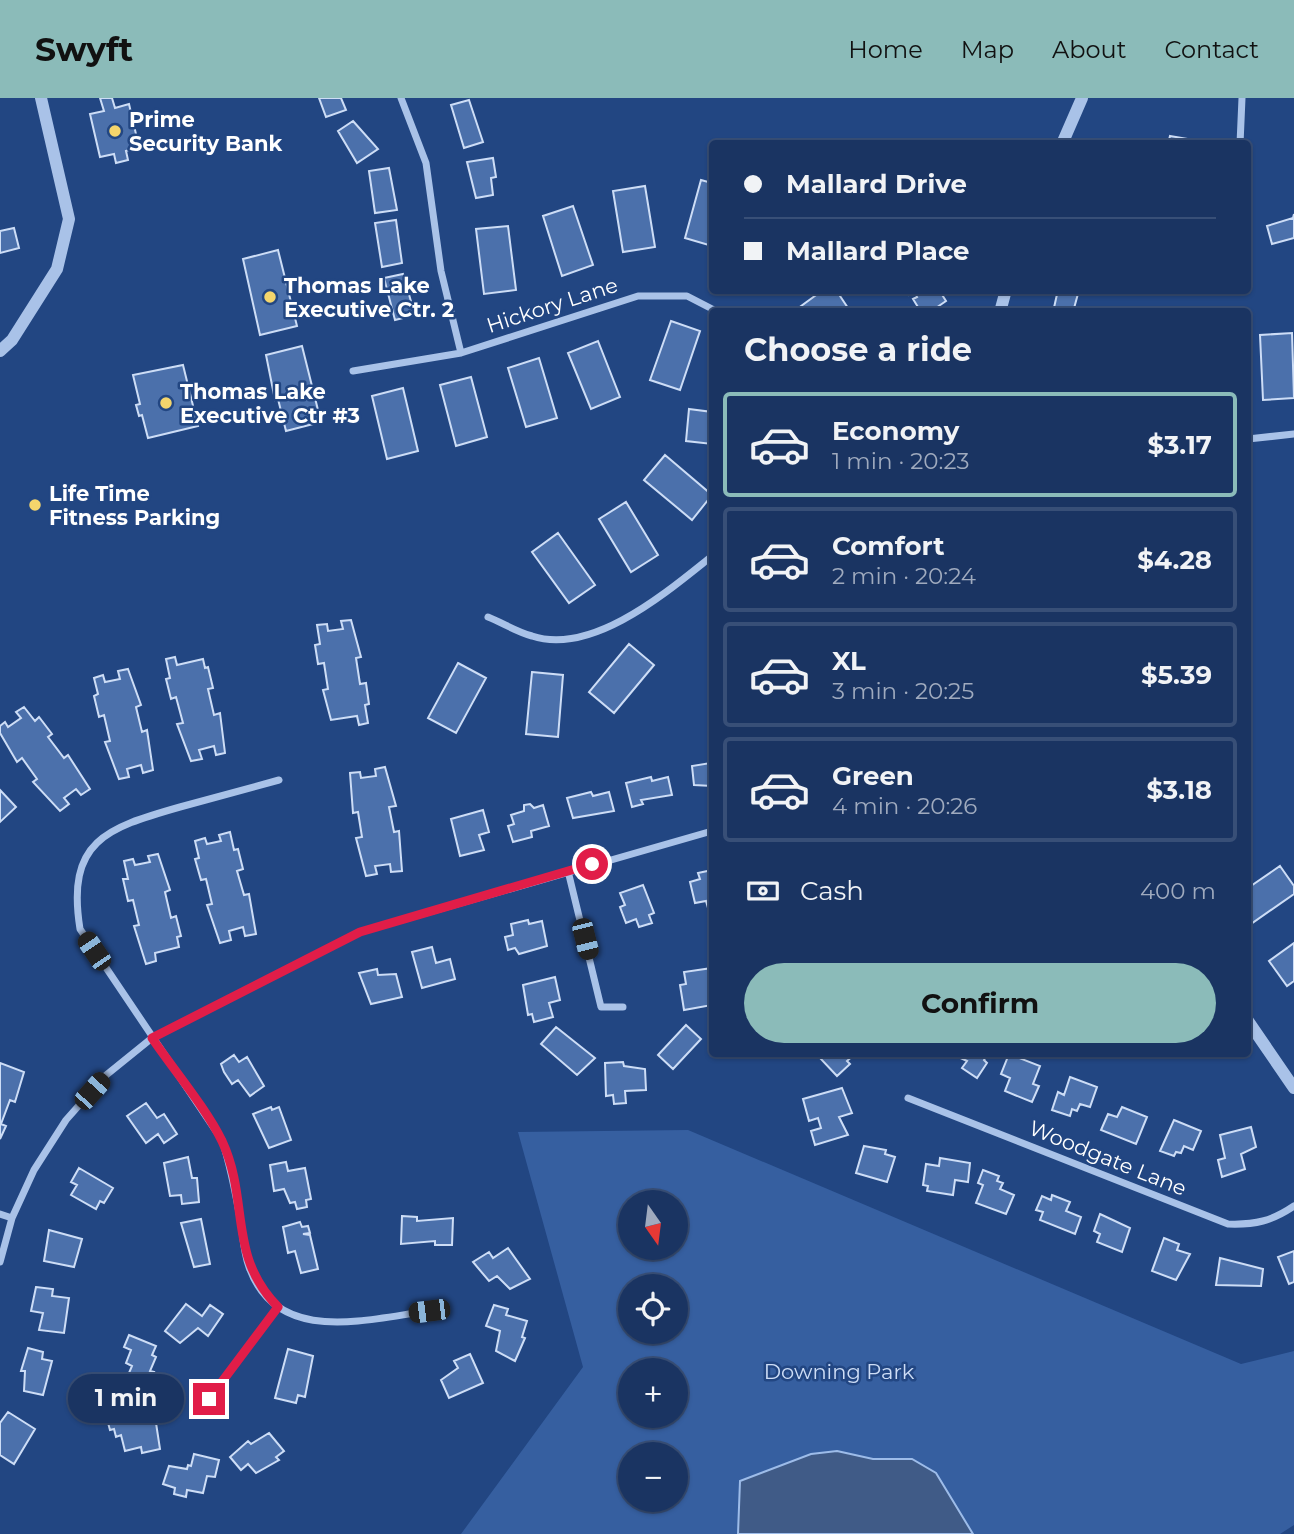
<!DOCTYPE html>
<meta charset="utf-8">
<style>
body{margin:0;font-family:Montserrat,sans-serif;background:#273f6b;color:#f1f3f6;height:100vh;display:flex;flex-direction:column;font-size:26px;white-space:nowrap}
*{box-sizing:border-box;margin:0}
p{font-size:23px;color:#9faabe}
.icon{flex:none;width:38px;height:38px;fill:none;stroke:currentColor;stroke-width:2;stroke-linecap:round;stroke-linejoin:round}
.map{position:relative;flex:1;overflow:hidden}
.details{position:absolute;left:709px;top:210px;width:542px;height:749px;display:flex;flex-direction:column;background:#1a3462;border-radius:7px;box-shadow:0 2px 5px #0004,0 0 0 2px #384f77}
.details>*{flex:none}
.guide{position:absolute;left:709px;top:42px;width:542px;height:154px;border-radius:7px;box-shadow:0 2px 5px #0004,0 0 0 2px #384f77;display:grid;align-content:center;height:154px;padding:0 35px;background:#1a3462}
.needle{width:46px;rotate:166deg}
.controls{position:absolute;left:618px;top:1092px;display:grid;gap:14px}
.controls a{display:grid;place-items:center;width:70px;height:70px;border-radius:50%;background:#1a3462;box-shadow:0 2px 5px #0004,0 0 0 2px #384f77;font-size:35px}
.end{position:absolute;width:32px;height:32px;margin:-16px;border:9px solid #e11d48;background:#fff;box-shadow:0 0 0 4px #fff}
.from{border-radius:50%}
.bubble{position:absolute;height:49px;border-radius:24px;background:#1a3462;box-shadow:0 2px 5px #0004,0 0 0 2px #384f77;font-size:23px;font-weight:700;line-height:49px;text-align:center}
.car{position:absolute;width:21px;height:42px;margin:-21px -10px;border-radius:9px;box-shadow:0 0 5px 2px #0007;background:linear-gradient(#222 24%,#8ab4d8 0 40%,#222 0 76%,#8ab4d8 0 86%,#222 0)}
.guide b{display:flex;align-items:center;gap:24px;height:66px;font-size:26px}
.guide b+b{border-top:2px solid #384f77}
.guide i{width:18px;height:18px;background:#f1f3f6}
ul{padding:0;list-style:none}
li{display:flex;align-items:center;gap:21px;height:105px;margin:0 14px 10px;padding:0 21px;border:4px solid #384f77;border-radius:7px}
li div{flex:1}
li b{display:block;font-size:26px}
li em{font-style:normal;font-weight:700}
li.selected{border-color:#8bbbb9}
li>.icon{width:63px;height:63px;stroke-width:1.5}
h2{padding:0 35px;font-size:32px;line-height:84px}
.pay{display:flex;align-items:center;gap:18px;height:77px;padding:0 35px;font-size:26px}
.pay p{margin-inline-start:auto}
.primary-button{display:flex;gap:14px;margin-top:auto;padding:14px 35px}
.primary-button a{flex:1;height:80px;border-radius:42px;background:#8bbbb9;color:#111;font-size:28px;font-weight:700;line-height:80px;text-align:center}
header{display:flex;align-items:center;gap:42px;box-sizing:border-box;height:98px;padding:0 35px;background:#8bbbb9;color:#111}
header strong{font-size:33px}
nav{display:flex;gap:38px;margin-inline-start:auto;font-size:24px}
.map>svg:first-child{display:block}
</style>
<header>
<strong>Swyft</strong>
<nav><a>Home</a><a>Map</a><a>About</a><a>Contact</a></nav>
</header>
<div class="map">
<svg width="1294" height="1436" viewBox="0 0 1294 1436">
<rect width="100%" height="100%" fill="#224682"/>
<path fill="#365fa0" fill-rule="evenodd" d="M688 1032 1241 1266 1294 1253V1427L1280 1436H461L583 1269 518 1034ZM630 1104H676V1150H630ZM630 1188H676V1234H630ZM630 1272H676V1318H630ZM630 1356H676V1402H630Z"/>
<path fill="#405b87" stroke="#9dbce9" stroke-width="2" d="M837 1353 873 1361H912L936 1375 973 1436H738L740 1383 811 1356Z"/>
<path fill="#4b70ab" stroke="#cdddf6" stroke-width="2" d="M100 0H112L115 10 129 6 139 49 126 53 128 62 116 65 114 56 100 59 90 16 104 13Z
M319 0H341L346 12 326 19Z
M469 2 483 44 464 50 451 7Z
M353 23 378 51 357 65 338 33Z
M1170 38 1188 41 1187 46H1168Z
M493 60 496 79 491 80 493 97 476 100 467 64Z
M389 70 397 112 375 115 369 73Z
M701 82 712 85V148L685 140Z
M645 88 655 149 623 154 613 93Z
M573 108 593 167 562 178 543 118Z
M1294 116V140L1272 146 1267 128 1293 120Z
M396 122 402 165 382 169 375 125Z
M508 128 516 192 484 196 476 131Z
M14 130 19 150 0 155V133Z
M278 152 297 228 260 237 243 161Z
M403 176 415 217 395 222 384 180Z
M823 192H836L850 213 793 214Z
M906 192H939L946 203 930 214H921L913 201 917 199 914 194 909 197Z
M1058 192H1079L1073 214H1053Z
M671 223 700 233 680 292 650 282Z
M1292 235 1294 300 1263 302 1260 237Z
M598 243 620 299 591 311 568 255Z
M302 248 321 324 286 333 278 301 275 302 266 257Z
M539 260 557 320 526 329 508 270Z
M183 267 198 328 148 340 142 317 139 318 136 307 140 306 133 277Z
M471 279 487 339 456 348 440 287Z
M403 290 418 353 387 361 372 298Z
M689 311 712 314V346L686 343Z
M665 357 712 397 692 422 644 382Z
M626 404 658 457 631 474 599 421Z
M558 435 595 487 569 505 532 454Z
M351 522 361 559 356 560 360 586 366 585 369 606 365 607 368 625 359 627 357 618 331 622 323 592 328 591 324 565 318 566 315 547 320 546 317 527 327 526 328 533 343 531 341 523Z
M629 546 654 567 614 615 589 594Z
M175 559 177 567 203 561 205 570 208 569 213 590 208 591 214 617 220 615 225 655 216 657 214 648 199 652 202 661 191 663 177 626 183 625 176 599 171 601 166 581 170 580 166 561Z
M458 565 486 580 456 635 428 620Z
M128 571 141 607 136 609 142 634 147 632 153 672 143 675 141 667 127 671 129 679 119 681 105 644 110 643 104 617 99 619 94 598 98 596 94 580 103 577 105 584 120 581 118 573Z
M532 574 563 577 558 639 526 636Z
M24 609 35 623 39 619 52 636 48 639 64 660 68 657 90 691 81 697 76 691 64 700 69 706 60 713 33 684 37 681 22 660 17 664 0 635V628L5 624 8 629 21 620 16 614Z
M711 660H712V688L694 687 692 668 711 665Z
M385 669 396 708 389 709 394 734 399 733 402 773 391 774 390 766 375 768 377 776 366 778 356 740 362 739 358 714 353 715 350 675 360 674 361 680 376 678 375 671Z
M651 679 652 683 668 679 672 697 641 702 643 706 632 709 626 685Z
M0 692 16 709 0 724Z
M591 694 593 698 609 694 614 713 573 720 567 700Z
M530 706 534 710 543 707 549 728 531 733 532 739 513 744 508 728 514 726 511 717 524 713V707Z
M483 712 489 734 479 737 484 752 460 758 451 721Z
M230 734 234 752 238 751 243 771 237 773 244 797 249 796 256 836 245 838 243 829 229 833 231 842 220 845 207 807 212 806 206 781 201 782 195 761 199 760 195 743 205 740 207 746 221 743 219 737Z
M158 756 170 792 165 794 171 820 176 818 181 838 177 839 179 849 155 855 156 863 146 866 134 828 139 827 133 802 128 803 123 781H128L124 763 133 761 135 767 150 764 148 758Z
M1280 768 1294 788V796L1248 828V790Z
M712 772V809L708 810 706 803 695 805 690 784 700 781 698 775Z
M643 787 654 815 649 817 652 825 639 829 636 821 626 825 620 809 625 807 620 795Z
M528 822 529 826 542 823 547 848 519 856 515 850 508 852 505 839 513 837 511 826Z
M1294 845V883L1287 888 1269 863Z
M432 849 436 865 450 861 455 881 422 890 412 854Z
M712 870V907L684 912 680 887 686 886 684 874Z
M377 871 378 877 396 876 402 899 371 906 359 875Z
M555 879 560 902 549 905 553 919 534 924 532 916 528 917 523 887Z
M686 927 701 941 673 971 658 957Z
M556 929 595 960 577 977 541 946Z
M823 956H855L847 963 850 966 837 978 819 959Z
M952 956H988L984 962 987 965 977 980 962 970 967 963Z
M1009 956 1040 968 1033 986 1039 988 1032 1004 1005 993 1010 980 1001 976Z
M234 957 239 964 247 959 264 988 250 998 238 982 232 986 224 974 221 966Z
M623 964 624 968 645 971 646 992 625 993 626 1005 614 1006 613 997 606 998 605 965Z
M0 965 24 974 15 1004 10 1002 1 1026 6 1028 0 1041Z
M1070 979 1097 989 1090 1009 1080 1006 1077 1013 1072 1011 1070 1018 1052 1012 1058 994 1064 997Z
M842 990 852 1015 839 1019 848 1037 815 1047 811 1033 821 1030 818 1020 809 1023 803 1001Z
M146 1005 157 1020 164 1016 177 1036 164 1045 158 1036 146 1045 127 1018Z
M271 1009 272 1012 279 1009 291 1042 269 1050 253 1016Z
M1122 1009 1147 1019 1136 1046 1101 1032 1108 1016 1117 1019Z
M1174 1022 1201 1033 1193 1052 1184 1048 1181 1055 1176 1054 1174 1058 1160 1053Z
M1251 1029 1256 1049 1241 1056 1245 1071 1222 1079 1218 1062 1225 1060 1220 1037Z
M864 1048 886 1052 885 1056 895 1059 887 1084 856 1075Z
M188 1059 192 1080H197L199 1104 182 1106 181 1097 170 1098 164 1065Z
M940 1060 970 1065 968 1084 955 1082 953 1097 927 1093 928 1088 923 1087 926 1066 939 1068Z
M286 1064 288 1073 305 1070 311 1101 306 1102 307 1109 297 1111 295 1104 290 1105 284 1091 274 1093 270 1067Z
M79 1070 113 1090 104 1105 100 1103 96 1111 71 1097 77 1087 71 1084Z
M983 1072 999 1078 997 1083 1003 1085 1000 1091 1014 1097 1006 1116 976 1105 983 1087 978 1085Z
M1052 1097 1070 1104 1066 1113 1081 1119 1075 1136 1040 1122 1043 1114 1036 1112 1042 1098 1051 1102Z
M1100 1116 1130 1130 1122 1154 1097 1144 1100 1136 1094 1133Z
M402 1118 417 1119V1123L453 1120 452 1147H435V1143L401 1146Z
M201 1121 210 1166 194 1169 181 1125Z
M300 1124 302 1129 308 1128 310 1135 303 1136 310 1137 318 1171 301 1175 295 1153 288 1155 283 1129Z
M49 1132 82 1141 74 1169 44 1163Z
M1164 1140 1179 1146 1177 1152 1190 1156 1176 1182 1152 1173Z
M508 1150 530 1181 510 1191 497 1178 489 1183 473 1164 489 1154 493 1160Z
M1294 1153V1184L1289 1186 1278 1159Z
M1220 1160 1263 1171 1261 1188 1216 1187Z
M36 1189 53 1191 52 1198 69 1200 64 1235 39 1232 43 1215 31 1213Z
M186 1206 202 1218 210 1207 223 1216 208 1238 198 1230 180 1245 165 1233Z
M494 1207 508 1211 506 1217 527 1223 522 1239 525 1240 515 1263 496 1253 500 1233 486 1228Z
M129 1237 156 1248 152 1257 156 1259 150 1273 154 1274 147 1291 126 1282 132 1268 126 1265 131 1252 124 1249Z
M28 1250 43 1254 42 1261 52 1263 43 1297 24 1293 25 1273H21Z
M288 1251 313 1258 305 1299 298 1297 296 1305 275 1300Z
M470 1256 483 1285 449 1300 441 1282 458 1270 454 1263Z
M139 1313 141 1323 156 1325 160 1351 142 1355 141 1349 125 1353 121 1337 116 1339 114 1331 110 1332 107 1321Z
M8 1314 35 1331 14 1366 0 1357V1325Z
M269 1335 284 1353 276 1359 279 1362 256 1375 248 1366 241 1372 230 1359 248 1343 251 1346Z
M194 1356 219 1362 215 1379 207 1378 203 1395 187 1392 186 1399 174 1396 175 1390 163 1386 169 1368 187 1371 188 1367 191 1368Z"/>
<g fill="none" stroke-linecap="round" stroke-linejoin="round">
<path stroke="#a9c2e8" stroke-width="7" d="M401 0 426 65 441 173 461 255
M1240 46 1242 0
M353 273 461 255 638 198H687L718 214
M1248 341 1294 336
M488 519C503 525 517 534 532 538 593 558 668 493 712 458
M279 682C246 691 213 700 180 709 106 730 66 743 80 831L222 1042C231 1070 236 1097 241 1126 243 1140 244 1156 249 1169 277 1248 367 1221 429 1213
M568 773 601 909H623
M908 1000 1228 1126C1255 1127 1272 1123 1294 1108
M0 1116 12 1120
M0 1164 12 1120 34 1072 66 1022 105 978 152 940 360 834 712 733
M209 1301 278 1209"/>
<path stroke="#a9c2e8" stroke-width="12" d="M1062 46 1082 0
M1000 214 1006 192
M0 253 12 242 57 171 69 121 41 0
M1248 923 1294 990"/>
</g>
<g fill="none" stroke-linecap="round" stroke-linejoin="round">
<path stroke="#e11d48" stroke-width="9" d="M209 1301 278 1209C227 1157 250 1103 222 1043 206 1010 173 971 152 940L360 834 592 766"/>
</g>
<g fill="#f4d56c" stroke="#224682" stroke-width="2.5">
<circle cx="115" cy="33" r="7"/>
<circle cx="270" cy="199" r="7"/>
<circle cx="166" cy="305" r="7"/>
<circle cx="35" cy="407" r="7"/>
</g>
<g text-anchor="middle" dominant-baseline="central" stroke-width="5" stroke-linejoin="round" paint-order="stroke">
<g font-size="21" font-weight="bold" fill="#fff" stroke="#224682" text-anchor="start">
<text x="129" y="21">Prime<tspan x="129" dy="24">Security Bank</tspan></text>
<text x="284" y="187">Thomas Lake<tspan x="284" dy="24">Executive Ctr. 2</tspan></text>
<text x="180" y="293">Thomas Lake<tspan x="180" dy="24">Executive Ctr #3</tspan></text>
<text x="49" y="395">Life Time<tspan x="49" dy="24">Fitness Parking</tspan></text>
</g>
<g font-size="21" fill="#fff" stroke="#224682">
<text transform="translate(552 207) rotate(-18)">Hickory Lane</text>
<text transform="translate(1108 1060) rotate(22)">Woodgate Lane</text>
</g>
<g font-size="21" fill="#cdddf6" stroke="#224682">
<text x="839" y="1273">Downing Park</text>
</g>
</g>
</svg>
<div class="controls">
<a><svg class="needle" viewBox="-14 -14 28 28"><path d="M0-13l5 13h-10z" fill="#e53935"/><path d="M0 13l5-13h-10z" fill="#9faabe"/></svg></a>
<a><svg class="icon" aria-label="locate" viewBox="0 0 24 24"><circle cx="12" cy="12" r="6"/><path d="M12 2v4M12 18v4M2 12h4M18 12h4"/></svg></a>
<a>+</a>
<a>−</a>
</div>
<i class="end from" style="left:592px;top:766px"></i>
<i class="end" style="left:209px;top:1301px"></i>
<div class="bubble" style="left:68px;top:1276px;width:116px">1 min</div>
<i class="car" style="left:585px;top:841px;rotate:166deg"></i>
<i class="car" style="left:94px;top:853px;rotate:326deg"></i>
<i class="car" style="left:92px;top:993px;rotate:42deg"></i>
<i class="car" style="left:429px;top:1213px;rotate:263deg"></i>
<div class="guide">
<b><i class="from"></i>Mallard Drive</b>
<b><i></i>Mallard Place</b>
</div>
<section class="details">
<h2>Choose a ride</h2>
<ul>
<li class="selected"><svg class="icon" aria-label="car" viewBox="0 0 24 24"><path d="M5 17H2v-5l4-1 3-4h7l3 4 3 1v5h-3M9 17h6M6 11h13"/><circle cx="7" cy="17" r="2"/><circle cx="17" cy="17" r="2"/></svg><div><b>Economy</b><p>1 min · 20:23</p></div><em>$3.17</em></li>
<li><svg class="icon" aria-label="car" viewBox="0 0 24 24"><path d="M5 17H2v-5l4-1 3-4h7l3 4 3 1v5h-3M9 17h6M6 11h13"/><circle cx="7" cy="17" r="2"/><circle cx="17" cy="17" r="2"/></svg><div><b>Comfort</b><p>2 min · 20:24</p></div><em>$4.28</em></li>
<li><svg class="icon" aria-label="car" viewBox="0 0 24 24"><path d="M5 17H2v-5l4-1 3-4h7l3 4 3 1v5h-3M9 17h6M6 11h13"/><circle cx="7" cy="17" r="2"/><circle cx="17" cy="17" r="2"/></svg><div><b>XL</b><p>3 min · 20:25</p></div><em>$5.39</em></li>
<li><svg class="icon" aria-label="car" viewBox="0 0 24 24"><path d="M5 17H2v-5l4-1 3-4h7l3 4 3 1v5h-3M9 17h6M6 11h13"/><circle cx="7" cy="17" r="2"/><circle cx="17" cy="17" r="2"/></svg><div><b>Green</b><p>4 min · 20:26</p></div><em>$3.18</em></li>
</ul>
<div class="pay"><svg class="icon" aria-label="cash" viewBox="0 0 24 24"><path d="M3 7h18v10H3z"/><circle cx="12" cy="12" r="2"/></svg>Cash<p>400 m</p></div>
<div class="primary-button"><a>Confirm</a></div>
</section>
</div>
